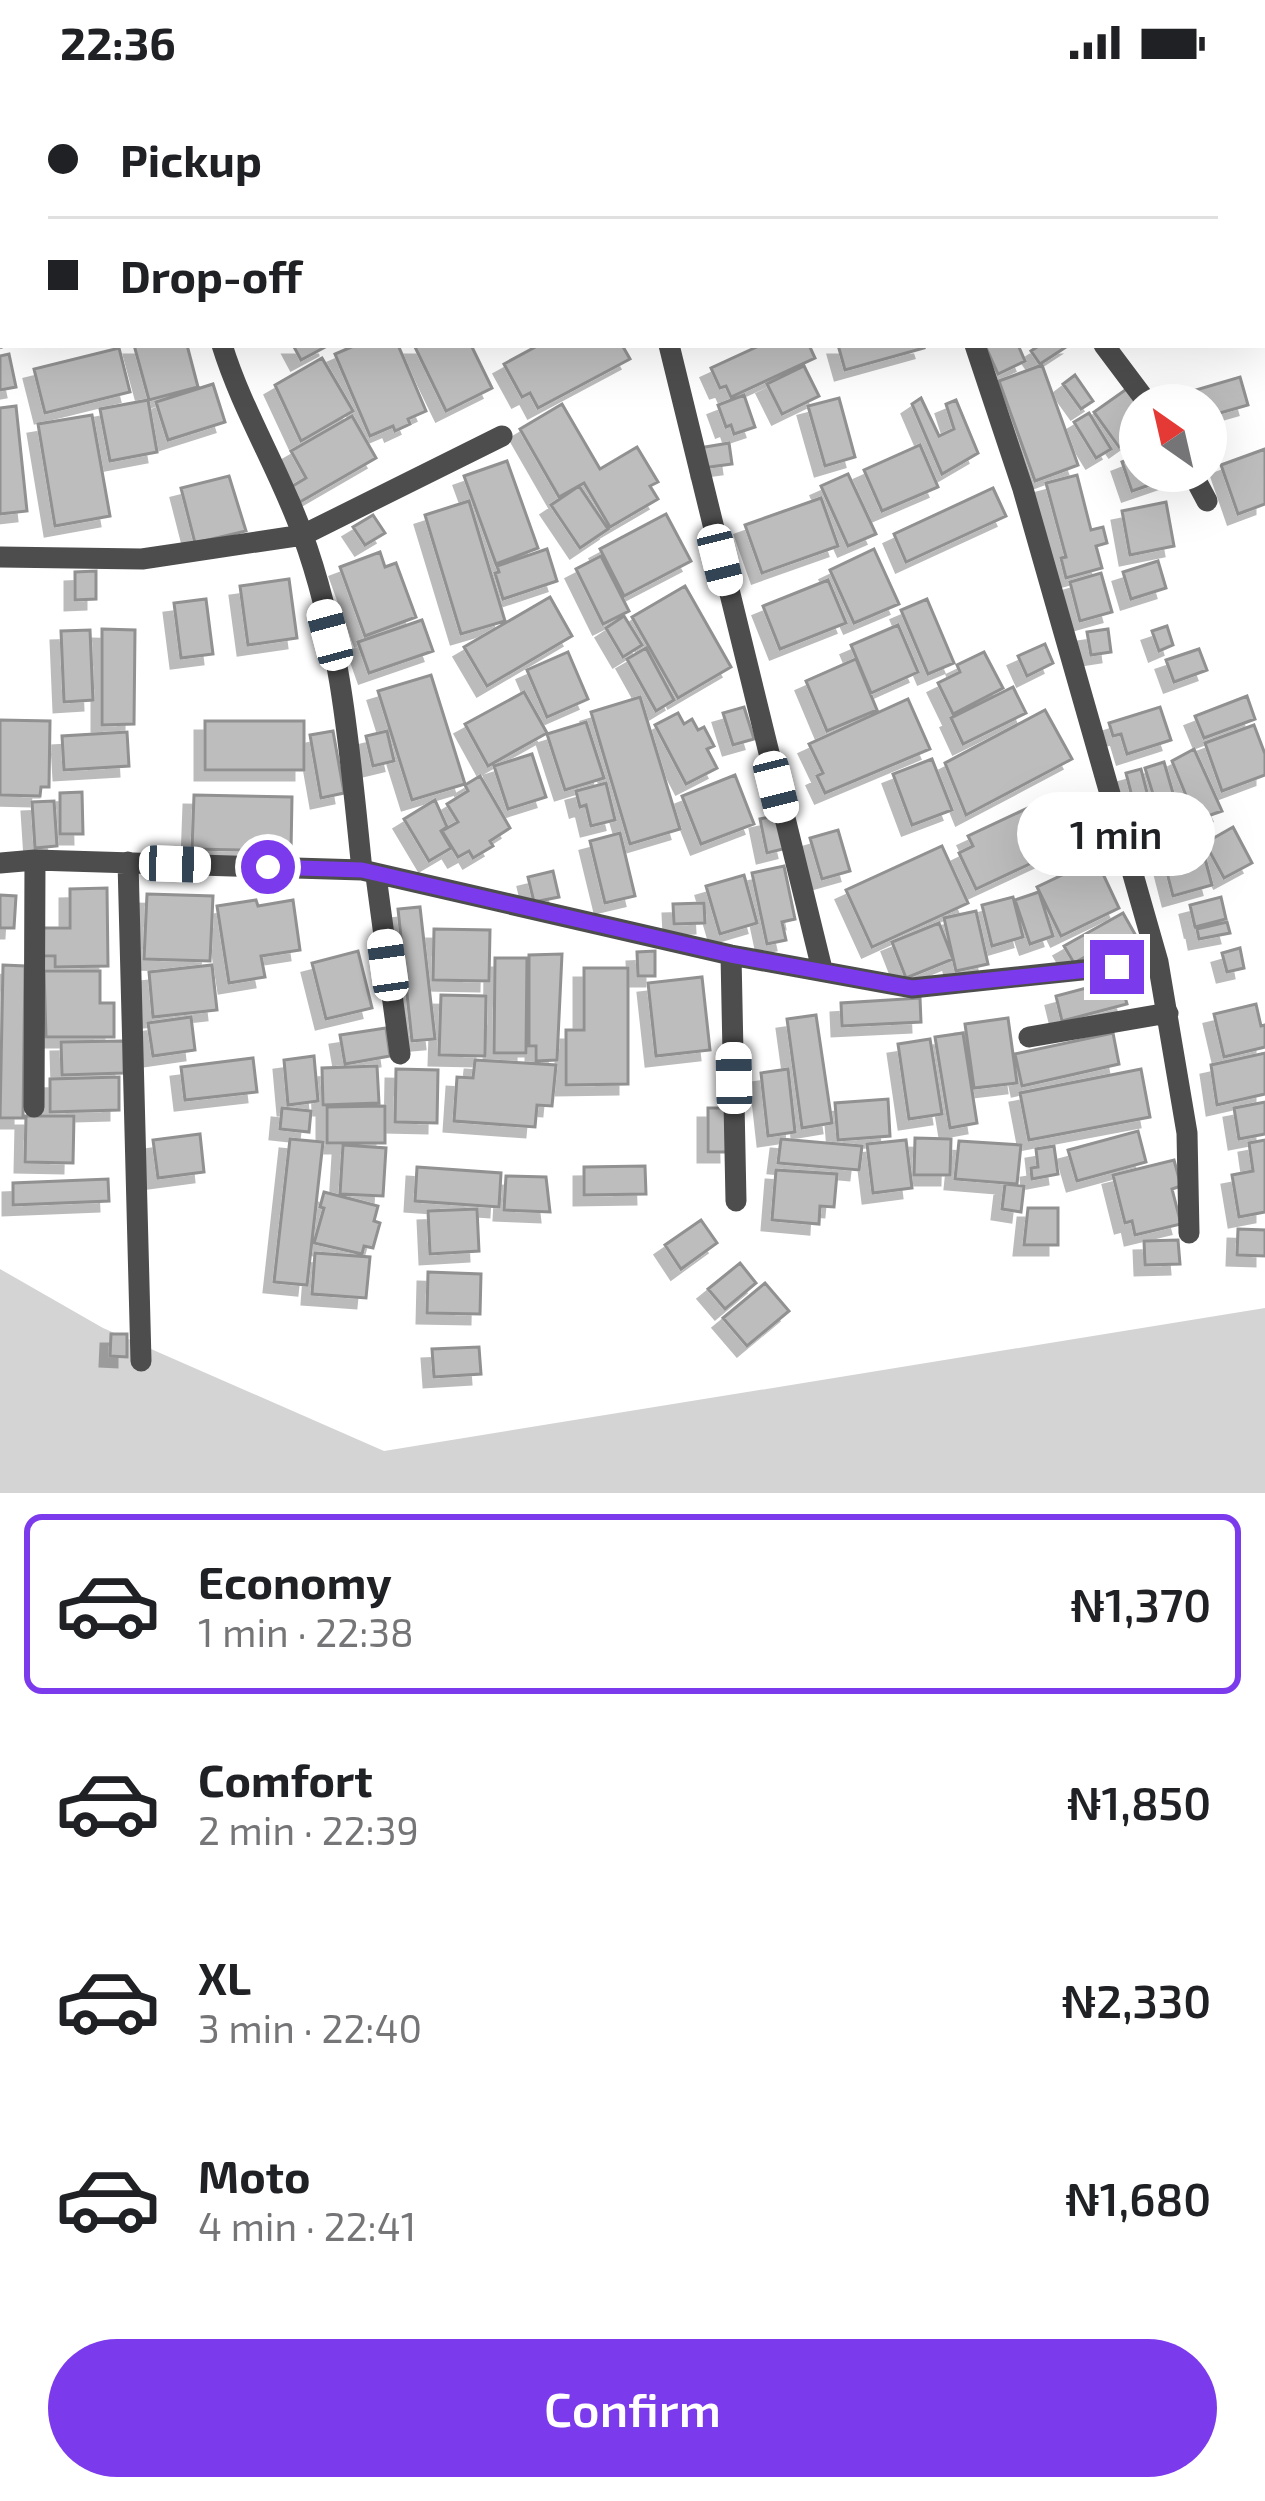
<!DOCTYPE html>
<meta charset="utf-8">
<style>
body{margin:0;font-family:"Exo 2",sans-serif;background:#f6f6f6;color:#202124;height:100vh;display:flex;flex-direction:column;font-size:45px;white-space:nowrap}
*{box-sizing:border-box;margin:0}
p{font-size:39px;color:#757577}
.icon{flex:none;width:66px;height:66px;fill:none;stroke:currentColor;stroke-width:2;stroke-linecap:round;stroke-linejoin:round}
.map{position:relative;height:1409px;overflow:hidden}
.details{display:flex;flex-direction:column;background:#fff;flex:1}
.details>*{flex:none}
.guide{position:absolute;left:0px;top:0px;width:1266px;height:264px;box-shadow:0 12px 48px #0002;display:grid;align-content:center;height:264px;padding:0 48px;background:#fff}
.needle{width:78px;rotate:326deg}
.fabs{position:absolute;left:1119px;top:300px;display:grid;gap:24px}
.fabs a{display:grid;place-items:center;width:108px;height:108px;border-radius:50%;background:#fff;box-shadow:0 12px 48px #0002;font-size:60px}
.end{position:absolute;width:54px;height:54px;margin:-27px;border:15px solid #7c3aed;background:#fff;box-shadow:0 0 0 6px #fff}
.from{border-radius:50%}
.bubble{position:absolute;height:84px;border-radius:42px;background:#fff;box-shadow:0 12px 48px #0002;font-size:39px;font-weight:600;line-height:84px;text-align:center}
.car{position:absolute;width:36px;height:72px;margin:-36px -18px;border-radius:15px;box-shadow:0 0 9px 3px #0007;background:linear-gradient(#fff 24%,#345 0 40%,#fff 0 76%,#345 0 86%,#fff 0)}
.guide b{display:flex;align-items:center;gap:42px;height:114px;font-size:45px}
.guide b+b{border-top:3px solid #e0e0e0}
.guide i{width:30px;height:30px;background:#202124}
ul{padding:21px 0 0;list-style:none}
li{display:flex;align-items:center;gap:36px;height:180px;margin:0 24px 18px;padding:0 24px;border:6px solid transparent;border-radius:18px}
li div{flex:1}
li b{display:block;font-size:45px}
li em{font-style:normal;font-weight:600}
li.on{border-color:#7c3aed}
li>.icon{width:108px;height:108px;stroke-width:1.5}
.primary-button{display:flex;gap:24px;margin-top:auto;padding:24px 48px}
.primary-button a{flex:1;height:138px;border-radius:72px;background:#7c3aed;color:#fff;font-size:48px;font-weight:600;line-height:138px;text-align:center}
.status{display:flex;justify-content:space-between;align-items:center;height:84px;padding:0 60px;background:#fff;direction:ltr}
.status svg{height:33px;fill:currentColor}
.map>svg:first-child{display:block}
</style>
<div class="status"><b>22:36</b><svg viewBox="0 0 49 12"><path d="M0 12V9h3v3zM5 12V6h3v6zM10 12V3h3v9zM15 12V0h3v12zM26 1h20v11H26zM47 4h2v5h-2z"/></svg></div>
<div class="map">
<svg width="1265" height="1409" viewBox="0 0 1265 1409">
<defs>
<filter id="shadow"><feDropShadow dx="-10" dy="10" stdDeviation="0" flood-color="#0004"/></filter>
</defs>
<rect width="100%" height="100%" fill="#fff"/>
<path fill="#d4d4d4" d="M0 1185 103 1244 384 1367 1265 1224V1409H0Z"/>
<path fill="#bdbdbd" stroke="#919191" stroke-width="3" filter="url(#shadow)" d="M341 0H392L393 3H343Z
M712 0H759L760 3H713Z
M3 168V236L0 224Z
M134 261H187L198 303 149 316Z
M293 261H329L301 276Z
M356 261H398L426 327 408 335 410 340 395 347 393 342 370 352 335 270Z
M414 261H471L492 304 446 327Z
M539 261H622L630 275 538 324 530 309 522 313 504 280Z
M761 261H809L815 274 731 313 726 302 720 304 711 284Z
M838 261H923L924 264 845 286Z
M985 261H1018L1025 277 998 290Z
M1040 261H1069L1040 280 1031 267Z
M119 264 130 308 45 329 34 285Z
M9 270 16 303 0 306V272Z
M322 274 353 327 301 357 275 301Z
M1042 281 1078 381 1035 397 999 297Z
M804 282 819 312 782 330 767 300Z
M1075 291 1093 317 1081 325 1063 300Z
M1240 293 1248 321 1206 333V321H1193L1189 308Z
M213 300 225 338 168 356 156 318Z
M1128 304 1141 321 1140 348 1119 363 1094 328Z
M744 311 755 343 734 350 731 341 726 343 718 321Z
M839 314 855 373 825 382 808 322Z
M921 314 939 352 954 345 946 320 956 316 978 369 942 390 912 320Z
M148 316 157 368 110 377 100 325Z
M562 320 600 385 637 363 658 398 650 402 658 415 610 443 584 399 559 413 520 345Z
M16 322 27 427 0 430V324Z
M1089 329 1111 365 1096 374 1074 338Z
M92 331 110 432 55 442 38 340Z
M352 332 376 374 300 418 291 403 306 394 291 367Z
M729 359 732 380 702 384 699 364Z
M920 361 938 403 882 427 864 386Z
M1265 365V420L1238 430 1221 381Z
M1140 371V387H1164L1167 395 1132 407 1122 378Z
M507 377 538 464 496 480 464 392Z
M848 390 876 450 848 462 821 402Z
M1077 391 1091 446 1103 443 1107 459 1096 462 1102 484 1066 494 1061 474 1066 473 1046 399Z
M229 392 246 447 195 459 181 404Z
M579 402 608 445 580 464 551 421Z
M993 404 1006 432 906 478 894 450Z
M821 414 838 462 762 489 745 441Z
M469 417 505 537 461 550 425 431Z
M1166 418 1174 462 1130 471 1122 427Z
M666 430 691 477 624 512 600 465Z
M373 431 385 449 365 461 353 443Z
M547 465 557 497 503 515 495 489 499 488 497 482Z
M874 465 899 520 854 539 830 486Z
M380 468 385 483 396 479 416 533 365 552 340 483Z
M601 472 629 527 603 540 576 485Z
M1158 477 1166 504 1131 515 1123 488Z
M96 487V515L75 516V488Z
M1101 489 1112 528 1080 537 1070 498Z
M289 495 297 554 248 561 240 502Z
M828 496 846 539 780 565 763 522Z
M685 502 731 583 678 614 632 533Z
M550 513 572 552 487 602 464 563Z
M206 515 213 570 181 574 174 519Z
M927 515 954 579 928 590 901 526Z
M624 532 642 561 623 573 606 544Z
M422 536 433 567 369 589 358 558Z
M898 541 918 588 871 609 851 561Z
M1167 542 1173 561 1159 567 1152 547Z
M102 545 135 546 134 640 102 641Z
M1108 545 1111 568 1091 571 1087 548Z
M90 546 93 616 64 618 61 547Z
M1045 560 1053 579 1027 592 1018 572Z
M646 564 674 616 656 627 627 575Z
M1199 565 1207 586 1174 598 1166 576Z
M568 568 588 615 547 633 527 586Z
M984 568 1003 604 953 630 938 599 960 588 957 581Z
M856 575 877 626 827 647 806 597Z
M431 591 465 700 412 716 378 607Z
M1013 603 1026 629 963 660 951 634Z
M524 608 547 649 488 682 465 640Z
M1247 612 1255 635 1204 654 1195 632Z
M640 613 680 745 630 760 591 628Z
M908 615 930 665 825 709 817 692 823 689 809 660Z
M744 623 754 655 733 661 723 629Z
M1160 623 1171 656 1127 670 1121 650 1113 652 1109 639Z
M1045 626 1072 675 966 731 945 679Z
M678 629 684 640 692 635 698 646 704 643 714 662 707 665 717 684 686 700 655 641Z
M0 636 50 637 49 703H41L40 712 0 711Z
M205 637H304V686H205Z
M586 638 604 694 565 706 547 650Z
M1254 641 1265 670V691L1222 707 1205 659Z
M333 647 344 709 321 714 310 651Z
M387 647 394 677 373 682 366 652Z
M127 648 129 682 64 686 62 652Z
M1194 665 1222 727 1196 736 1172 677Z
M532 670 546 713 508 725 494 682Z
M932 675 952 726 912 741 893 690Z
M1164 678 1182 740 1164 746 1145 684Z
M1141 685 1156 744 1141 748 1126 689Z
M735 691 754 740 701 760 682 712Z
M480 692 510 744 490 757 493 762 473 774 469 767 458 773 442 747 458 738 447 720 468 707 465 701Z
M606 699 615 736 591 742 586 721 580 723 576 707Z
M82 708 83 750H60V709Z
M194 711 292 713 291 767 192 765Z
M435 716 447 743 441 747 451 764 429 777 404 735Z
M54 717 57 762 35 764 32 718Z
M1095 721 1106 750 1086 758 1075 728Z
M1032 722 1053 769 976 805 959 769 973 762 968 752Z
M779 731 787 764 767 769 760 735Z
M1069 733 1077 757 1059 764 1051 740Z
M1233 743 1252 779 1224 794 1205 759Z
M838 746 850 787 822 795 810 754Z
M620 749 635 812 605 819 590 757Z
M942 762 968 819 872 863 846 806Z
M1203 767 1212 801 1173 812 1164 777Z
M1096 775 1119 824 1061 852 1037 803Z
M784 782 795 835 782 838 786 856 767 860 752 789Z
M553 787 559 813 534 818 528 793Z
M744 791 757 839 720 850 706 802Z
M107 804 108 882 55 883V872H42L41 844H70V805Z
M1039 808 1053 852 1030 860 1015 816Z
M147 810 213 812 210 877 144 875Z
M0 811 16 812 14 844H0Z
M1013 813 1023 853 992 862 982 821Z
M1221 813 1226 835 1195 843 1190 821Z
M256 816 258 822 293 816 300 866 261 872 265 893 229 899 217 822Z
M704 819 705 839 674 840 673 820Z
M420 823 435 955 412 957 398 825Z
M976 827 988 880 956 887 944 834Z
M1123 829 1136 852 1122 860 1124 865 1106 876 1103 871 1089 879 1085 873 1074 879 1064 862Z
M1227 838 1230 849 1199 855 1197 845Z
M939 839 953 875 906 894 892 858Z
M434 845 490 846 489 897 433 896Z
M1240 864 1244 884 1227 888 1222 869Z
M358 867 372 924 326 935 312 879Z
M655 867V892H638L637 868Z
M562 870 557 976 536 977V962H529V871Z
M495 874H527L526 969H494Z
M3 881 25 882 23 1034H0Z
M212 881 217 926 153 933 149 888Z
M584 884H628V1000L566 1001V946H584Z
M44 887H100V919H114V953H46Z
M702 893 710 966 656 972 648 899Z
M1120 895 1127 920 1062 937 1056 912Z
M441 911 486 912 485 972 439 971Z
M920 914 921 938 842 942 841 919Z
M1256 920 1261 942 1265 941V963L1224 973 1214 930Z
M816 931 832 1039 802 1044 787 935Z
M191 933 195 966 153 972 148 939Z
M1008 934 1017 999 974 1004 965 940Z
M386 944 390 972 345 980 340 951Z
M963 949 977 1039 950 1044 935 953Z
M1113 949 1119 980 1022 1002 1015 970Z
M930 955 942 1030 909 1035 898 960Z
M124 957V989L62 991 61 958Z
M1265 969V1010L1217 1021 1211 981Z
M314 972 318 1017 288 1021 284 976Z
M253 974 257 1008 185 1016 181 983Z
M475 976 556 981 552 1022 537 1021 535 1043 454 1037 457 993 473 994Z
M377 982 379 1019 323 1021 322 984Z
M396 985 438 986 437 1039 395 1038Z
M788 985 795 1048 768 1052 761 989Z
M1141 985 1150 1033 1029 1056 1020 1009Z
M119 993V1026L50 1028V995Z
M888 1015 890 1052 838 1056 835 1019Z
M1265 1018V1050L1239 1055 1234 1024Z
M385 1022V1059H327V1023Z
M282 1024 311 1027 309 1048 280 1045Z
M708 1024H728L729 1068H708Z
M26 1032H74L73 1079 25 1078Z
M1138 1047 1146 1078 1077 1097 1068 1066Z
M200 1050 204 1088 158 1094 153 1056Z
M915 1054 951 1055 950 1091H914Z
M290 1055 323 1058 307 1201 274 1198Z
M781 1055 862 1062 859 1086 778 1079Z
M906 1056 912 1104 873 1109 867 1060Z
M1265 1056V1128L1239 1133 1232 1091 1253 1087 1249 1059Z
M959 1057 1021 1061 1017 1100 955 1095Z
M343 1061 386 1064 383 1112 340 1110Z
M1054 1062 1058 1090 1032 1095 1031 1084 1038 1083 1036 1065Z
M1174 1076 1181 1102 1172 1105 1181 1140 1135 1151 1132 1137 1125 1139 1113 1091Z
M645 1082 646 1110 584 1111V1083Z
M417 1083 501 1089 499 1123 415 1117Z
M776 1086 837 1090 834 1123 820 1122 819 1140 772 1136Z
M506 1092 546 1093 550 1128 504 1126Z
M108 1095 109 1117 13 1121V1099Z
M1005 1100 1024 1102 1021 1128 1002 1125Z
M324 1108 378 1122 374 1137 380 1139 373 1164 364 1162 362 1170 314 1159 324 1124 320 1123Z
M1028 1124H1058V1161H1024Z
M477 1125 479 1167 430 1170 428 1127Z
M701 1136 717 1159 681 1185 665 1161Z
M1238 1145 1265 1146V1172L1237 1171Z
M1178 1156 1180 1180 1145 1181 1144 1157Z
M315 1169 370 1173 366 1214 312 1210Z
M740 1179 756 1199 725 1225 708 1205Z
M428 1188 481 1190 480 1230 427 1229Z
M765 1199 789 1227 747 1262 723 1234Z
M111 1250H127V1273L110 1272Z
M479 1263 481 1290 434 1293 432 1265Z"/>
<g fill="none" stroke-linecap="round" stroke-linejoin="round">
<path stroke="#4d4d4d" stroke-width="21" d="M183 0V3
M608 0V3
M910 0V3
M0 254 3 253
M222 261C242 326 279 385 302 449 342 558 350 672 362 786
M669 261 822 885
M975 261 1023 405 1158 878 1187 1049 1189 1149
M1104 261 1149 321
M1191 387 1207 417
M0 473 142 475 303 451 502 352
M128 778 141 1277
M0 779 35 776 362 786 731 871 912 904 1158 878
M376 792 400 970
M731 871 736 1117
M1029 953 1168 929
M34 1023 35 776"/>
</g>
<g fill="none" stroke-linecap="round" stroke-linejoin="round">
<path stroke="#7c3aed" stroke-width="15" d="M268 783 362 786 731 871 912 904 1117 883"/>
</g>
</svg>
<div class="fabs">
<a><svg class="needle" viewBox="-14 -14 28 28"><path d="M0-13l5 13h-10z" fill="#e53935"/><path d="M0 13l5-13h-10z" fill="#757577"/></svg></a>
</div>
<i class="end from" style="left:268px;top:783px"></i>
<i class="end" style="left:1117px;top:883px"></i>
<div class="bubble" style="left:1017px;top:708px;width:198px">1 min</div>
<i class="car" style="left:720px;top:476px;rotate:166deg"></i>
<i class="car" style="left:330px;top:551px;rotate:345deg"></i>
<i class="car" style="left:776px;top:703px;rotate:166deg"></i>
<i class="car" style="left:175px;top:780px;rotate:92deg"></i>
<i class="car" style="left:388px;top:881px;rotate:352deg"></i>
<i class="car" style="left:734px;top:994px;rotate:359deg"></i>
<div class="guide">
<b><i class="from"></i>Pickup</b>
<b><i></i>Drop-off</b>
</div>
</div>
<section class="details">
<ul>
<li class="on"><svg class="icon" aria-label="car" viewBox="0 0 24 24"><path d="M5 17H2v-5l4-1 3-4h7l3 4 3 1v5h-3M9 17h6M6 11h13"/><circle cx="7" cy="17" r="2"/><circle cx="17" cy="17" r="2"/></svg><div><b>Economy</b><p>1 min · 22:38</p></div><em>₦1,370</em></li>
<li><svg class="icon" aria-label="car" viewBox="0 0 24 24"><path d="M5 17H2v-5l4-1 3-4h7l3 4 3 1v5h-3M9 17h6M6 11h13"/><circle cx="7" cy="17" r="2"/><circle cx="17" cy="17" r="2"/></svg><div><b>Comfort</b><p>2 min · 22:39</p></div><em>₦1,850</em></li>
<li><svg class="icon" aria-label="car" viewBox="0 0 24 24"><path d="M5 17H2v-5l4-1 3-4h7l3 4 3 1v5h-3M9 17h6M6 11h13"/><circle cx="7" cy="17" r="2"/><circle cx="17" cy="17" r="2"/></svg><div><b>XL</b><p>3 min · 22:40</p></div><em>₦2,330</em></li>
<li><svg class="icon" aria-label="car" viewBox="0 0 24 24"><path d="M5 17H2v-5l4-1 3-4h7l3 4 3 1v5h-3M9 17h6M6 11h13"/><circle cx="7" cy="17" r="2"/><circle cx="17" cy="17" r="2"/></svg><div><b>Moto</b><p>4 min · 22:41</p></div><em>₦1,680</em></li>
</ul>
<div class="primary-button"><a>Confirm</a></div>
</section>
